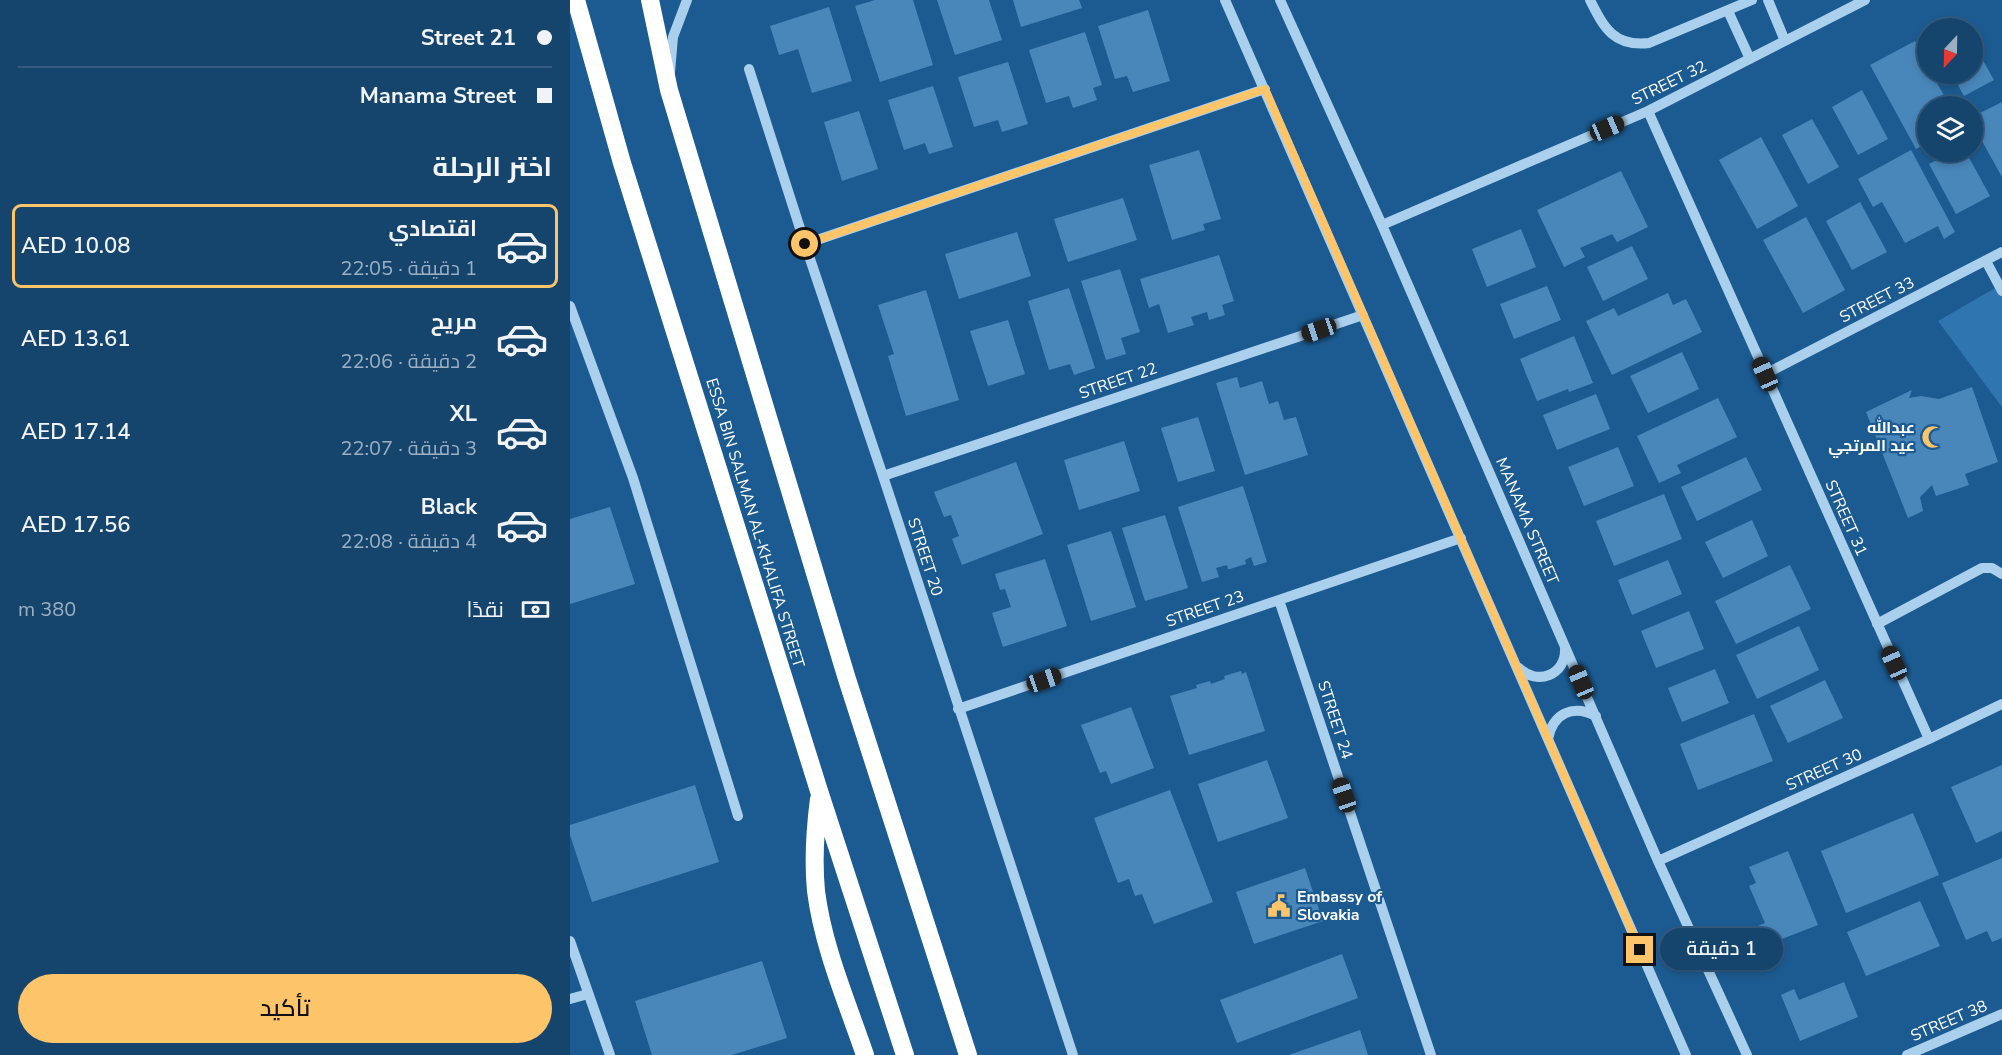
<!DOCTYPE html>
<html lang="ar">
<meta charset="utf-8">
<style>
body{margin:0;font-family:"Nunito Sans",Cairo,sans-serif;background:#224e75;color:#f1f3f6;direction:rtl;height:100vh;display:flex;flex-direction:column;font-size:22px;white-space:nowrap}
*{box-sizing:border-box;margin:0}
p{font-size:20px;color:#9db0c2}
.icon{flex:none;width:33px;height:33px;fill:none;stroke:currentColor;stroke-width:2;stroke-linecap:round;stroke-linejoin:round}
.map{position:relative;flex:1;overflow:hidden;direction:ltr}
.sheet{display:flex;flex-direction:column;background:#15446d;width:570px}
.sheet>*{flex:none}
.banner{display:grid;align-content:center;height:132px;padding:0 18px;background:#15446d}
.needle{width:39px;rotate:202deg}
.tools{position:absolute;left:1347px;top:18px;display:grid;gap:12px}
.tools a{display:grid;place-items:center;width:66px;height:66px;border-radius:50%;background:#15446d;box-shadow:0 3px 9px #0003,0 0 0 2px #345c80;font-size:30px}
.end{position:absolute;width:27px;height:27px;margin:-14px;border:8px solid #fec469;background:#111;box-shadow:0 0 0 3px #111}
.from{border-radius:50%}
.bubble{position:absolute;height:42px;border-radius:21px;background:#15446d;box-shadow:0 3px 9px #0003,0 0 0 2px #345c80;font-size:20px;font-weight:600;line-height:42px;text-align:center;direction:rtl}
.car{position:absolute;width:18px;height:36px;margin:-18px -9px;border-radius:8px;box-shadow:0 0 4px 2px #0007;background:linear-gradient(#222 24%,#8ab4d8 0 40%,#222 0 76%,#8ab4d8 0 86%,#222 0)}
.banner b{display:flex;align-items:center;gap:21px;height:57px;font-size:22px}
.banner b+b{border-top:2px solid #345c80}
.banner i{width:15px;height:15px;background:#f1f3f6}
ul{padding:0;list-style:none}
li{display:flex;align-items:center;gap:18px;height:84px;margin:0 12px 9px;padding:0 6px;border:3px solid transparent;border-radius:9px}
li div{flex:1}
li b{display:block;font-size:22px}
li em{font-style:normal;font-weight:600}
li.active{border-color:#fec469}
li>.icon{width:54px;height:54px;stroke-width:1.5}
h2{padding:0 18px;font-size:27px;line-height:72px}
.pay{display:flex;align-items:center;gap:15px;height:66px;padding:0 18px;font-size:22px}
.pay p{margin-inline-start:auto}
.action{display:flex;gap:12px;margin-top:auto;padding:12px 18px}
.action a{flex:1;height:69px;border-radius:36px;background:#fec469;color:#111;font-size:24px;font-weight:600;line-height:69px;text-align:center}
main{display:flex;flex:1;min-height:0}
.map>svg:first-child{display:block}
</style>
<main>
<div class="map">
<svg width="1432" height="1055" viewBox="0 0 1432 1055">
<rect width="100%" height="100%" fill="#1c5b91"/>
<path fill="#2f75af" d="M1432 284V407L1368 321Z"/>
<path fill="#4987ba" d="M305 0H343L363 65 310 82 285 6Z
M367 0H419L432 40 385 55Z
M443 0H509L512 8 451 27Z
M259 7 282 81 242 93 228 49 209 55 200 26Z
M578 10 600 81 563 92 557 76 545 79 528 26Z
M515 32 532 85 523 88 527 100 503 108 499 96 476 103 459 50Z
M1345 41 1358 65V74H1362L1380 106H1358V143L1346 149 1300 65Z
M1402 41 1424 80 1394 96 1382 74H1402Z
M438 62 458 124 432 132 428 120 404 127 388 77Z
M363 86 383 147 359 154 355 143 334 150 318 100Z
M1292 90 1318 139 1288 155 1262 107Z
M1432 102V177L1402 123V117Z
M289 111 308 169 272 181 254 122Z
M1242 119 1269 167 1238 184 1212 135Z
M1191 137 1228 206 1187 229 1149 160Z
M629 150 651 219 633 224 635 230 602 240 579 165Z
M1341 150 1385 232 1374 239 1368 226 1335 243 1312 202 1303 207 1288 179Z
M1381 152H1396L1420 196 1386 214 1359 164Z
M1051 171 1078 227 1047 242 1042 234 1010 248 1015 257 994 267 967 210Z
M553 198 567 240 498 262 484 219Z
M1290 202 1317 252 1282 270 1256 221Z
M1236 217 1275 290 1233 313 1193 240Z
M951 229 966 267 917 287 902 249Z
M447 232 461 276 389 299 375 254Z
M1062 246 1078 279 1033 301 1017 267Z
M649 255 664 301 652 305 655 315 639 320 637 312 621 317 624 325 598 333 589 304 579 308 570 279Z
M550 269 570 332 551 338 556 354 536 360 511 281Z
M977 286 991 320 944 339 930 304Z
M499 288 525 368 504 375 500 364 479 370 458 301Z
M356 290 389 400 336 416 318 356 324 354 308 305Z
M1098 293 1103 305 1116 299 1132 332 1042 375 1016 321 1044 308 1048 316Z
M438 320 455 374 418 386 400 331Z
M1004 336 1023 383 999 392 998 389 967 401 950 359Z
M1112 352 1129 389 1078 413 1060 376Z
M667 377 670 388 692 381 699 404 708 401 714 420 726 417 738 455 675 475 646 383Z
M1402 387 1428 462 1395 474 1399 485 1366 496 1362 485 1350 497 1353 511 1338 518 1296 412 1342 390 1339 398 1351 396 1369 399Z
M1026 394 1040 429 987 450 973 415Z
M1148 398 1167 437 1107 465 1111 473 1089 483 1067 436Z
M628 417 645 471 608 482 591 428Z
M554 441 570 491 509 510 494 460Z
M1048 447 1064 486 1014 506 998 467Z
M1176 457 1192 490 1127 521 1111 487Z
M446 462 473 534 392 565 382 539 389 536 381 515 374 517 364 492Z
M673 486 697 562 684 566 681 557 675 560 676 564 660 569H658L657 565 646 568 649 577 632 582 608 507Z
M1094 494 1112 539 1044 566 1026 521Z
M40 507 65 584 0 604V519Z
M595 515 618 588 575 601 552 528Z
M1182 520 1198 556 1153 578 1135 542Z
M541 531 566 607 521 621 497 545Z
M475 559 497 626 433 647 422 613 441 607 435 589 430 590 425 574Z
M1098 560 1112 594 1062 615 1048 580Z
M1220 565 1241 609 1166 644 1145 601Z
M1119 611 1134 649 1086 668 1071 631Z
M1229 626 1249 670 1187 699 1166 655Z
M1145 669 1159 703 1112 722 1098 688Z
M671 671 672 674 676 672 695 731 619 755 600 696 627 688 626 685 640 681 641 684 655 679 654 676Z
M1255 680 1273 718 1218 743 1200 706Z
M561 707 584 768 541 784 536 771 530 773 511 725Z
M1184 714 1203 761 1128 790 1110 744Z
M697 760 718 818 648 842 628 784Z
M1432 765V831L1406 843 1381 787Z
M125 785 149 862 22 902 0 835V825Z
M600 790 643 902 584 924 572 894 565 896 559 879 548 883 524 818Z
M1343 813 1369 875 1276 913 1251 851Z
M1218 851 1248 925 1186 949 1178 930 1195 923 1179 886 1186 883 1179 867Z
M1432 858V938L1422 942 1417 931 1396 940 1372 883Z
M735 868 753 921 684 944 666 892Z
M1350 901 1370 946 1296 976 1277 932Z
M772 954 788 998 667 1043 650 1000Z
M192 961 217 1038 162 1055H82L65 1001Z
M1274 982 1288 1017 1230 1041 1211 995 1224 989 1229 1000Z
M790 1030 798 1055H719Z"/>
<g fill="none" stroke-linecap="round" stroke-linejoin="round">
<path stroke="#abd0ee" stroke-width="10" d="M655 0 1116 1055
M710 0 812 225 1088 861 1177 1055
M1020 0C1034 28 1044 47 1079 43L1182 0
M1198 0 1215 41
M1158 11 1180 59
M179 69 235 244 313 476 503 1055
M100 72 103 37 117 0
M1078 111 1359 739
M812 225 1078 111 1295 0
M235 244 695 89
M1416 261 1432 291
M0 306 63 478 168 816
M1195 374 1432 252
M313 476 793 315
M709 600 861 1055
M1307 624 1412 568H1422L1432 574
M949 668C967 686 996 675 995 649
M388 709 891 538
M978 739C983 713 1003 704 1026 716
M1088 861 1359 739 1432 704
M0 941 40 1055
M0 999 18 994
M1337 1055 1432 1014"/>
<path stroke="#fff" stroke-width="18" d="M6 0 52 163 250 794 335 1055
M80 0 99 90 277 679 398 1055
M249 799C245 830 243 860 246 891 253 947 277 1002 295 1055"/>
</g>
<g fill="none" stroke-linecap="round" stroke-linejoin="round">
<path stroke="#fec469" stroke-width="8" d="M235 244 695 89 1070 950"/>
</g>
<defs>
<g id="mosque-bare" transform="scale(1.8)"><path d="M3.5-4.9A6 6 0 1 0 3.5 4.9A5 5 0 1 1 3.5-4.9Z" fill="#fec469" stroke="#1c5b91" stroke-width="2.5" paint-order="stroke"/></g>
<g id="civic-bare" transform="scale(1.8)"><path d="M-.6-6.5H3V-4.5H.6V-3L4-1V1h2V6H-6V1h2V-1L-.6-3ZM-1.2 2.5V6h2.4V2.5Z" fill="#fec469" stroke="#1c5b91" stroke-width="2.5" paint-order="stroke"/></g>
</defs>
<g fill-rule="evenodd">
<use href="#mosque-bare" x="1363" y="437"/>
<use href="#civic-bare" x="709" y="906"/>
</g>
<g text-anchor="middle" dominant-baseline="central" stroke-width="4.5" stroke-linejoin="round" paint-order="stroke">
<g font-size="16" fill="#fff" stroke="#1c5b91">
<text transform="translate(1099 83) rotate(-26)">STREET 32</text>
<text transform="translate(1307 300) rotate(-27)">STREET 33</text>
<text transform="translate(548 381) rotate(-19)">STREET 22</text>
<text transform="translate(1276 518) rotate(66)">STREET 31</text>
<text transform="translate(957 521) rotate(67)">MANAMA STREET</text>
<text transform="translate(185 523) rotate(73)">ESSA BIN SALMAN AL-KHALIFA STREET</text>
<text transform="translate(355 557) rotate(72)">STREET 20</text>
<text transform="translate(635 609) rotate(-19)">STREET 23</text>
<text transform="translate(765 720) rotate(72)">STREET 24</text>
<text transform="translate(1254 770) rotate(-24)">STREET 30</text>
<text transform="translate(1379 1021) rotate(-23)">STREET 38</text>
</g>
<g font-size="16" font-weight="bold" fill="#fff" stroke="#1c5b91" text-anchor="end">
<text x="1345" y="428">عبدالله<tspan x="1345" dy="18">عيد المرتجي</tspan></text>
<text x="727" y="897" text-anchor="start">Embassy of<tspan x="727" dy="18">Slovakia</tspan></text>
</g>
</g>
</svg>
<div class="tools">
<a><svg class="needle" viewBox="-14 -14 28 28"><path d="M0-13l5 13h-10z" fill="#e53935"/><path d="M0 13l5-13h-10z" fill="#9db0c2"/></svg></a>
<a><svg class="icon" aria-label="layers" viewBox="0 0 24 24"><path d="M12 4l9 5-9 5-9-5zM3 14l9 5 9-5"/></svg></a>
</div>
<i class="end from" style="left:235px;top:244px"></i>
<i class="end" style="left:1070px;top:950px"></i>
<div class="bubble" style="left:1090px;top:928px;width:123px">1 دقيقة</div>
<i class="car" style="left:1037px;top:128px;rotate:67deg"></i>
<i class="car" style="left:749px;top:330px;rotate:251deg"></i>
<i class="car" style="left:1195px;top:374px;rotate:336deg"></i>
<i class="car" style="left:1324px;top:663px;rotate:336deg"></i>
<i class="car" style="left:474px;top:680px;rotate:71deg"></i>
<i class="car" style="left:1011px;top:682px;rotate:337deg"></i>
<i class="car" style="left:774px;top:795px;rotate:341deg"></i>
</div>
<section class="sheet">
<div class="banner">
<b><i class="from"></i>Street 21</b>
<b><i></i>Manama Street</b>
</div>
<h2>اختر الرحلة</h2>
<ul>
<li class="active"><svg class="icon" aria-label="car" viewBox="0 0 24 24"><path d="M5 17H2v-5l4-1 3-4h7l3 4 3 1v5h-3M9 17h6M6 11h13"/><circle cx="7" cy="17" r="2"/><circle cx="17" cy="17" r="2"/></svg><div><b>اقتصادي</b><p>1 دقيقة · 22:05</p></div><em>AED 10.08</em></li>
<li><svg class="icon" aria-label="car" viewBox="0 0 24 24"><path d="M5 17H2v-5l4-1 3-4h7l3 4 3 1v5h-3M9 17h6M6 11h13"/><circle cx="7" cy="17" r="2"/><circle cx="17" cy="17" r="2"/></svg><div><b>مريح</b><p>2 دقيقة · 22:06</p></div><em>AED 13.61</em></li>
<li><svg class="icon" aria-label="car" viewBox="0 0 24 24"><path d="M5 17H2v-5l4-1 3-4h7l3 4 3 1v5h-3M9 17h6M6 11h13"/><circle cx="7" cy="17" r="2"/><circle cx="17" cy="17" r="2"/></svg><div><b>XL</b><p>3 دقيقة · 22:07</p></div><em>AED 17.14</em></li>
<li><svg class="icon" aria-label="car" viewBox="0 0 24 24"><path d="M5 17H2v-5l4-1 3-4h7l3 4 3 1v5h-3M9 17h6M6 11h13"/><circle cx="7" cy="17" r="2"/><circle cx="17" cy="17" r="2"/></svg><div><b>Black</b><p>4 دقيقة · 22:08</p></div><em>AED 17.56</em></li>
</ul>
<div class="pay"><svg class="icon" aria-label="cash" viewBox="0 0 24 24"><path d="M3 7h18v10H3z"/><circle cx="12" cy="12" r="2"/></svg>نقدًا<p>380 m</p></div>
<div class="action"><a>تأكيد</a></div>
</section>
</main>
